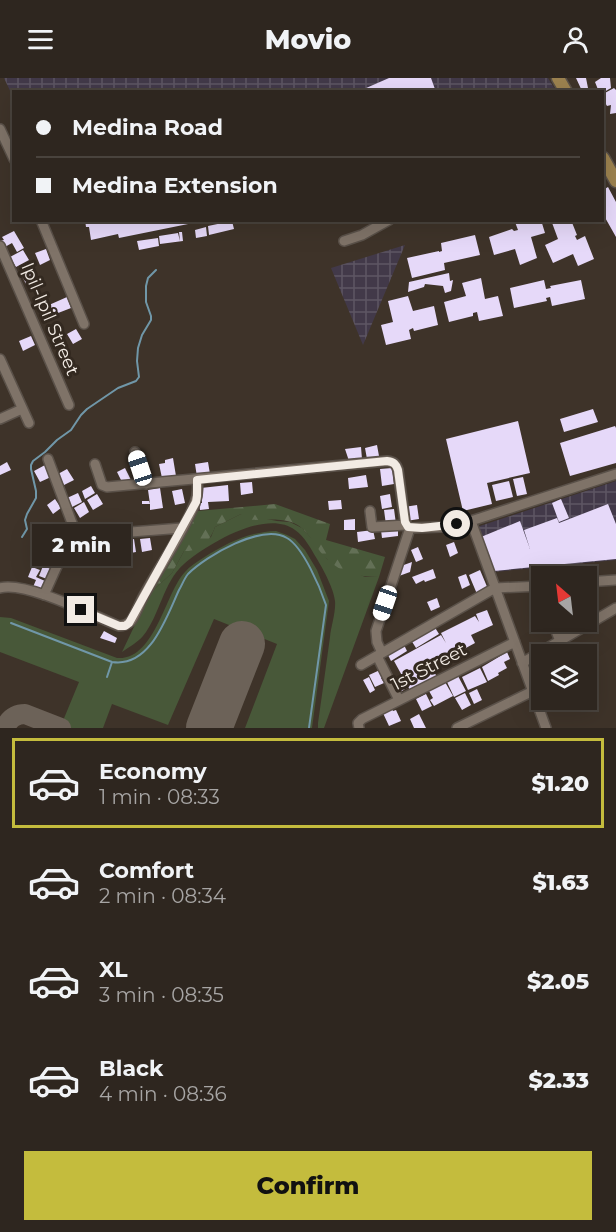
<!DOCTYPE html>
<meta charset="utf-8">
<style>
body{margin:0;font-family:Montserrat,sans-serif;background:#362e28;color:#f1f3f6;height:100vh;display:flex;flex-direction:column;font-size:22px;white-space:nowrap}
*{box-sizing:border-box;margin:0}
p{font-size:20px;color:#a7a5a4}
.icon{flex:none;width:33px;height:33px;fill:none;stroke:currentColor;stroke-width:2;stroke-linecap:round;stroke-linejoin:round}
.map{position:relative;height:650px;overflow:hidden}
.drawer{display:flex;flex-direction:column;background:#2e261f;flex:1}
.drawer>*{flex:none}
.hud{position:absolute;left:12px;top:12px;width:592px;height:132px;border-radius:0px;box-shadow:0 6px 24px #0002,0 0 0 2px #49433d;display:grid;align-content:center;height:132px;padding:0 24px;background:#2e261f}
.needle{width:39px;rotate:332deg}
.buttons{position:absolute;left:531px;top:488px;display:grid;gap:12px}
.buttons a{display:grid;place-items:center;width:66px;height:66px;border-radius:0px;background:#2e261f;box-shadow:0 6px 24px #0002,0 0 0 2px #49433d;font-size:30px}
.end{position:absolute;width:27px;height:27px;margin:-14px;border:8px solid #f2ebe4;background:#111;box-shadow:0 0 0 3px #111}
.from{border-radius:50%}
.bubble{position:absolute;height:42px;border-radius:0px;background:#2e261f;box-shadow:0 6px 24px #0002,0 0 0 2px #49433d;font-size:20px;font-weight:800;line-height:42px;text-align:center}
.car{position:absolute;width:18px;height:36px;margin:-18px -9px;border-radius:8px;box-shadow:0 0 4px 2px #0007;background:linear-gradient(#fff 24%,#345 0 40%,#fff 0 76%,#345 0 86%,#fff 0)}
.hud b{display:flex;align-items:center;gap:21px;height:57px;font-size:22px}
.hud b+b{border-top:2px solid #49433d}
.hud i{width:15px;height:15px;background:#f1f3f6}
ul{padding:10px 0 0;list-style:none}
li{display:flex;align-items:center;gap:18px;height:90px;margin:0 12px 9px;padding:0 12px;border:3px solid transparent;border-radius:0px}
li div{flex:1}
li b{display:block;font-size:22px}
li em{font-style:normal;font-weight:800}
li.current{border-color:#c4bc3d}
li>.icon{width:54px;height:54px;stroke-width:1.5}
.primary-button{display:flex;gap:12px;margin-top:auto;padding:12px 24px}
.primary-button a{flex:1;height:69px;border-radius:0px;background:#c4bc3d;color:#111;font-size:24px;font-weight:800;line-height:69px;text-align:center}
header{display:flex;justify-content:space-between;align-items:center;height:78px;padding:0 24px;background:#2e261f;font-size:27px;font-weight:800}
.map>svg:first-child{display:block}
</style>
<header><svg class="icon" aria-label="menu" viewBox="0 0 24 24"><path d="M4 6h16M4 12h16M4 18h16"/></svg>Movio<svg class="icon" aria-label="person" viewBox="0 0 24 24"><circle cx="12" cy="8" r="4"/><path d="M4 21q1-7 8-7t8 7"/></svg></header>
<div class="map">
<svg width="616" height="650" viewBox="0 0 616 650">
<defs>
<pattern id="industrial-grid" width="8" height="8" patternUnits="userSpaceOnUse" patternTransform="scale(1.5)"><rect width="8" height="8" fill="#423949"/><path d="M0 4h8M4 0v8" fill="none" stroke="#5e5663"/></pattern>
<pattern id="forest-firs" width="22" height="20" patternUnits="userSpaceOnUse" patternTransform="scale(1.5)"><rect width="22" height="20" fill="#485839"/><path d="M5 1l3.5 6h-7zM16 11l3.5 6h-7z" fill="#637056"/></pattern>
</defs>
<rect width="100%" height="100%" fill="#3e3329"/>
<path fill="url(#industrial-grid)" d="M4 0H548L556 13 14 14 13 19Z
M405 167 363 267 331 190Z
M616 403V482L494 494 477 449Z"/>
<path fill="#485839" d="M241 436 277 443 290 444 302 450 313 462 327 481 365 499H379L324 650H318V645C322 617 326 588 330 559 331 548 336 534 335 523 334 511 323 491 317 481 311 471 305 459 295 452 266 430 206 467 184 486 163 504 160 537 143 558 137 565 130 568 122 574L150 515 172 495 184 473 211 459 215 449Z
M276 453 287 457 295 461 305 472 317 492 329 523 312 650H245L277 566 214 541 168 647 112 626 103 650H60L79 604 0 574V539L11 540 117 580C155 583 165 515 185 494 190 488 197 484 203 480 227 465 248 454 276 453Z"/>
<path fill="url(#forest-firs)" d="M275 426 330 446 326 462 385 479 379 499C359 499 341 495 327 481 314 469 309 450 291 444 278 440 261 442 248 442L241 436 215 449C210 463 200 474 184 473L172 495 150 515 198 433Z"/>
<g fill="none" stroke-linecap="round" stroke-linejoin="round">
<path stroke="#7097a8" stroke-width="2" d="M22 459 27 451 25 442 27 436 36 420V413L31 391V387L33 383 45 374 57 362 71 352 81 337 87 331 118 310 136 303 139 299 137 283 138 270 142 257 151 242V238L146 224V208L148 200 156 192
M11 545 112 584C150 590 166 540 179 512 182 507 184 501 188 496 206 478 262 445 287 460 303 469 320 509 326 527L309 650
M107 599 112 584"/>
<path stroke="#6c6258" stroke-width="20" d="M5 650C9 641 15 636 25 636L61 650"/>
<path stroke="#6c6258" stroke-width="46" d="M209 650 242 566"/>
</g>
<path fill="#e6d9f9" d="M389 0H431L436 14H357Z
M576 0H586L588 10 582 13Z
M601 0H610L611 10 604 14H599L595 4Z
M614 10 616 12V35L610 36 611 27 607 28 603 21V16Z
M608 109 616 124V159L603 136V112Z
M85 142H198V144L119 160 118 156 91 162 89 149H86Z
M521 142H541L545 155 531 159 537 180 520 187 515 171 494 177 489 159 512 151 514 153 518 152 515 144Z
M551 142H571L577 157 575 158 577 162 585 158 594 181 578 188 573 176 553 185 545 167 558 161Z
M232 143 234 151 209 157 208 148Z
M206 149 207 158 196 160 195 152Z
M14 153 24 170 17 174 12 165 3 170 0 163 4 162 2 159Z
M179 154H182L183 163 160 166 159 158 178 155 180 163Z
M475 157 480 177 444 185 445 192 412 200 407 180 439 173V174L442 173 441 165Z
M158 160 159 168 139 172 137 163Z
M46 171 50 182 40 187 35 175Z
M23 172 29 182 16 189 10 179Z
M32 190 37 200 40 205 34 208 32 204 37 200 26 206 21 196Z
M449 195 450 203 453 202 451 213 445 215 443 208 425 206 424 209 408 214 409 204Z
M481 200 485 221 498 218 503 238 479 243 477 234 473 235V238L449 244 444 224 466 218 462 205Z
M544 202 546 211 551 210 550 208 581 202 585 221 552 228 550 219 546 220 547 223 514 230 510 210Z
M408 218 413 233 434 228 438 247 414 253 413 250 409 252 411 261 386 267 381 247 393 244 388 223Z
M67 219 71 230 53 237 49 227Z
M76 251 82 261 73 266 67 256Z
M31 258 35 267 23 273 19 263Z
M593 331 598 344 564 354 560 341Z
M518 343 530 395 487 405 492 426 463 433 446 361Z
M615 348 616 350V385L570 398 560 365Z
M377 367 379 378 367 381 365 370Z
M361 369 362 381 349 383 345 371Z
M173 380 176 398 162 400 159 386 165 385V382Z
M7 384 11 392 0 397V388Z
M208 384 210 396 197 399 195 386Z
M45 387 51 399 40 404 34 393Z
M125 390 131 402 123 406 117 394Z
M392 390 394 406 382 408 380 391Z
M67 391 74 402 64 407 58 396Z
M366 397 368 409 349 411 348 400Z
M523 399 527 416 517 418 513 401Z
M509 403 513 419 496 423 492 407Z
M252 404 253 415 241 417 240 405Z
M228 407 229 423 208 424 209 431 200 432 199 425H202L201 410Z
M91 408 95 415 85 421 82 413Z
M160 410 163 430 150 432V426H142V423H149L150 426 148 412Z
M182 411 185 425 175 427 172 413Z
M78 415 82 424 72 429 67 420Z
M97 416 103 426 93 432 87 422Z
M390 416 392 429 382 431 380 418Z
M55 421 61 430 53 436 47 427Z
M561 421 569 440 559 444 552 425Z
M341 422 342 431 329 432 328 423Z
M84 424 89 434 80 440 74 430Z
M608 426 616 446V481L494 493 481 459 520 443 530 471 524 452 557 440 559 445Z
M417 427 419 441 406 443 404 429Z
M394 431 396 446 386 447 384 432Z
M355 441V452H344V442Z
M398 451V458L382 460 381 452Z
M373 452 375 461 358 464 357 454Z
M50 455 54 462 44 467 40 460Z
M150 460 152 472 142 474 140 461Z
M75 461 79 476 65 480 61 465Z
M134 461 136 474 125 476 123 463Z
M454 464 458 475 450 479 446 467Z
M418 469 423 481 416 484 411 472Z
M412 484 410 494 399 498 401 488Z
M43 488 51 491 47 501 39 498Z
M32 489 40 492 36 499 45 503 41 512 33 509 36 502 28 499Z
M433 491 436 500 425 504 424 502 416 506 412 499Z
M480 492 488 511 477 516 469 497Z
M466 496 470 507 462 511 458 499Z
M437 520 440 529 431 533 427 524Z
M487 532 493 547 471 557 475 565 453 577V579L432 590 437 599 411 614 394 583 441 557 446 565 441 555 475 538 479 544 476 536Z
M434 548 439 556 416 570 411 562Z
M104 553 117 560 115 565 100 560Z
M403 565 407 573 391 583 387 575Z
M507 574 510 581 504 584 507 590 498 595 499 597 488 603 482 589Z
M480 590 487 604 468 612 462 599Z
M380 592 383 599 381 600 384 605 375 609 369 597Z
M458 598 466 613 454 619 447 604Z
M369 599 375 612 370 615 363 602Z
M401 600 407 610 400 614 394 604Z
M445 604 453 618 434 628 430 622 433 620 429 613Z
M477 611 482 622 474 626 469 615Z
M465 615 471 627 462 632 455 620Z
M426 616 432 628 422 633 416 621Z
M391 629 393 633 396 632 401 643 389 648 382 633Z
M419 636 426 650H414L410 641Z"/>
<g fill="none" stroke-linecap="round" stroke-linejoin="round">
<g stroke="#5a5149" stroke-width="12">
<path id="minor" d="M0 51 14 81
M41 142 84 246
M344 163 362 157 389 142
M0 168 69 327
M0 281 29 345
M0 341 22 331
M135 374 146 406
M48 381 75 453 80 458 182 450
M95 386 102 407 107 409 387 383C394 384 396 386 398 392L405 444 408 449 410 450
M370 433 372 449 406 447
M471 443 546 650
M410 450 441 449 471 443 616 396
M586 504 616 502
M0 510C26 503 92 537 119 548 124 548 127 547 131 543 137 535 140 523 146 514 161 486 184 454 195 425 198 417 198 409 197 402
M44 517 58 486 64 483H88
M586 528 593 544
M552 543 560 563
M382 575 377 564 376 553 410 450
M377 578 399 622
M522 585 616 530
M361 587 495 510 542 508
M359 650 358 645 362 641 515 564
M457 650 533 613"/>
</g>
<g stroke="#5a5149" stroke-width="15">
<path id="major" d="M558 0 566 14
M603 80 616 103"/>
</g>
<use href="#minor" stroke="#7f7368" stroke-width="9"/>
<use href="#major" stroke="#9c824f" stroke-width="12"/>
</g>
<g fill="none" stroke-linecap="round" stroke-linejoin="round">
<path stroke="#f2ebe4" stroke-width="8" d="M81 532 119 548H125L129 545 196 424 197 418V402L387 383C394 384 396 386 398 392L405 444 408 449 422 450 457 446"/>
</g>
<g text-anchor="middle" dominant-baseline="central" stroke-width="6" stroke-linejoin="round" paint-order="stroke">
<g font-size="18" fill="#f2ebe4" stroke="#332920">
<text transform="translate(50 241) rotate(67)">Ipil-Ipil Street</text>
<text transform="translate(429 589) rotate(-27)">1st Street</text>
</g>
</g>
</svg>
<div class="buttons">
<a><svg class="needle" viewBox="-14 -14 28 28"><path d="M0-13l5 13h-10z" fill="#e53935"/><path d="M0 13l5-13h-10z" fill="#a7a5a4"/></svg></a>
<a><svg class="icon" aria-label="layers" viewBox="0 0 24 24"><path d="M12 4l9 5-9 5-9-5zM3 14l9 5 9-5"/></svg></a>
</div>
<i class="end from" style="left:457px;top:446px"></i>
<i class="end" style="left:81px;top:532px"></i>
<div class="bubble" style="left:32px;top:446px;width:99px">2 min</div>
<i class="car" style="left:140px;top:390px;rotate:342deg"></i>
<i class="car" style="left:385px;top:525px;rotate:199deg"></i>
<div class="hud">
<b><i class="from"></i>Medina Road</b>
<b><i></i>Medina Extension</b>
</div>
</div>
<section class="drawer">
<ul>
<li class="current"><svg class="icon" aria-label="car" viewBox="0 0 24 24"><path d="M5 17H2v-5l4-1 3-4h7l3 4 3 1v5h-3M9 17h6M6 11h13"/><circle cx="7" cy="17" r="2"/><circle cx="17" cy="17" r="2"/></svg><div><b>Economy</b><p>1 min · 08:33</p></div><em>$1.20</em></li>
<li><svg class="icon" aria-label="car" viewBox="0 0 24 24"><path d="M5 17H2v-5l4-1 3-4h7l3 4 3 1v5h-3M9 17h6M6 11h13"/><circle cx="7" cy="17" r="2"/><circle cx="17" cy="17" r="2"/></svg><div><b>Comfort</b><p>2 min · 08:34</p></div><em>$1.63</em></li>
<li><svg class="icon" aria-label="car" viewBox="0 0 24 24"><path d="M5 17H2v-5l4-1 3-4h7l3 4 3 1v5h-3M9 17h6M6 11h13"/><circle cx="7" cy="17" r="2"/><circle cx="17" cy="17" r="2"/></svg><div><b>XL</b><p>3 min · 08:35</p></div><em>$2.05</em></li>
<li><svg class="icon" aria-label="car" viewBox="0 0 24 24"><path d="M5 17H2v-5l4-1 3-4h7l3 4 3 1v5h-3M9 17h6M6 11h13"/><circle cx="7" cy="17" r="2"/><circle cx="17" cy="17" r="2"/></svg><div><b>Black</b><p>4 min · 08:36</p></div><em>$2.33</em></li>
</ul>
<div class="primary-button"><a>Confirm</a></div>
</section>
